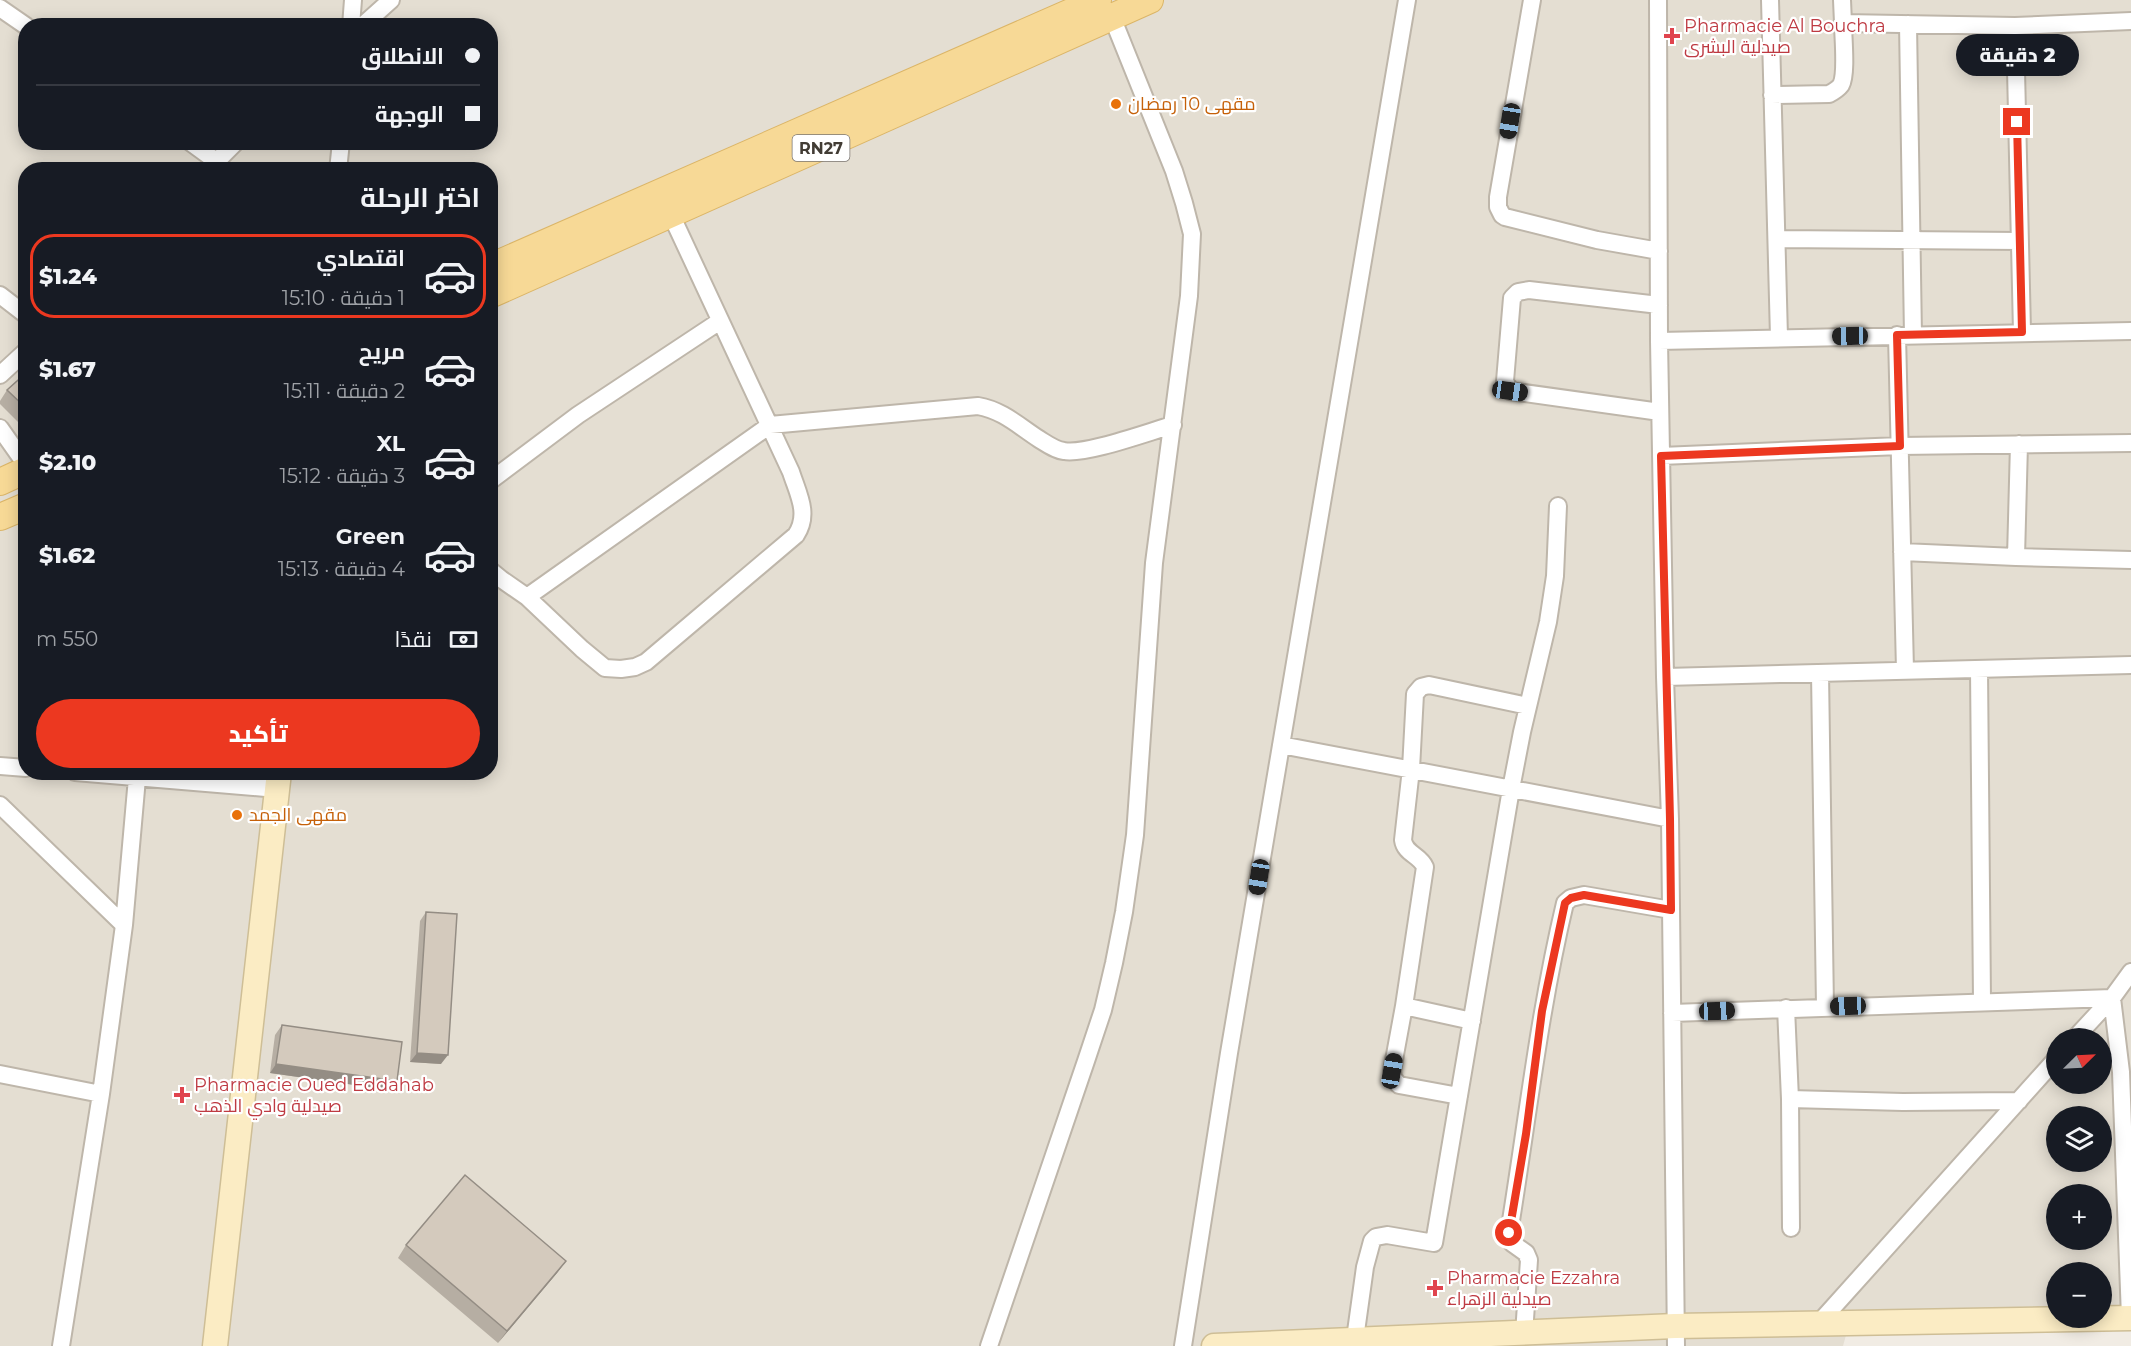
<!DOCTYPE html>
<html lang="ar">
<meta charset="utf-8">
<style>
body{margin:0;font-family:Montserrat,Cairo,sans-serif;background:#242831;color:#f1f3f6;direction:rtl;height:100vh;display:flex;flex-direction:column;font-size:22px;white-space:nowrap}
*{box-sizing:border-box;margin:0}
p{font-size:20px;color:#9ea1a6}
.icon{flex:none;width:33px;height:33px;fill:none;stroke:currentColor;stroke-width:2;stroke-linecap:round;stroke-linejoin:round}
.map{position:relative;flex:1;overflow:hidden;direction:ltr}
.details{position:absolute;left:18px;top:162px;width:480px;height:618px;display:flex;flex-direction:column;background:#171b24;border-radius:24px;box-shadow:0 3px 15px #0003;direction:rtl}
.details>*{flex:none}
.guide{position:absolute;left:18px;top:18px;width:480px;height:132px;border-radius:24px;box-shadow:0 3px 15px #0003;direction:rtl;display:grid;align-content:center;height:132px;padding:0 18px;background:#171b24}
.needle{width:39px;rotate:66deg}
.fabs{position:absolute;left:2046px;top:1028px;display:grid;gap:12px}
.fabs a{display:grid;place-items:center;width:66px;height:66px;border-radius:50%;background:#171b24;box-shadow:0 3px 15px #0003;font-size:30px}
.end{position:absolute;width:27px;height:27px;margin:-14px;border:8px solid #ec3820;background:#fff;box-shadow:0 0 0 3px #fff}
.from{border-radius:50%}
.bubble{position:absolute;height:42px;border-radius:21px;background:#171b24;box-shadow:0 3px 15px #0003;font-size:20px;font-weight:800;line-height:42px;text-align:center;direction:rtl}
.car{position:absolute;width:18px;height:36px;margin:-18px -9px;border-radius:8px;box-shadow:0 0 4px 2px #0007;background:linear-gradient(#222 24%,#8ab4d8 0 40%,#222 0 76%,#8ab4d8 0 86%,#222 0)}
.guide b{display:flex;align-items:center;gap:21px;height:57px;font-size:22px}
.guide b+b{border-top:2px solid #363941}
.guide i{width:15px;height:15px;background:#f1f3f6}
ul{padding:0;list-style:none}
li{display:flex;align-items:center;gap:18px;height:84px;margin:0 12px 9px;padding:0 6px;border:3px solid transparent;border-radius:24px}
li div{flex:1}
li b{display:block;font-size:22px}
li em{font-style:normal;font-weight:800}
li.selected{border-color:#ec3820}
li>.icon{width:54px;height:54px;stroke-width:1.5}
h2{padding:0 18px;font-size:27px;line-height:72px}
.pay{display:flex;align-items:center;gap:15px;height:66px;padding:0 18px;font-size:22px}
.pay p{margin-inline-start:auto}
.cta{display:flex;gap:12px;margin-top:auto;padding:12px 18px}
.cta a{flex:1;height:69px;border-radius:36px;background:#ec3820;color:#fff;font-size:24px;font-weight:800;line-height:69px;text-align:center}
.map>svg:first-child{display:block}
</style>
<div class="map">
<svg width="2131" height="1346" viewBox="0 0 2131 1346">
<rect width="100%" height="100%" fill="#f1ece4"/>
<path fill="#e4ded2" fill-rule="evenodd" d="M0 0H2131V1310L2102 1311V1272H2056V1312L1851 1317 1843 1346H0ZM26 26H490V142H26ZM26 170H490V772H26ZM2056 1038H2102V1083H2056ZM2056 1116H2102V1161H2056ZM2056 1194H2102V1239H2056Z"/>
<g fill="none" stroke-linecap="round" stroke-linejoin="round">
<g stroke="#beb6aa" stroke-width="20">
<path id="street" d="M1532 0 1498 197V207L1502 215 1505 217 1597 240 1659 251
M1658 0 1659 341 1665 677 1670 819 1676 1346
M1770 0 1779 337
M1842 0 1843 23 2015 26 2131 21
M0 8 26 26
M1908 24 1913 336
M351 26 353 0
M362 26 391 0
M2015 26 2022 332
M1772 95 1829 94C1833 92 1838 89 1841 85 1847 74 1843 37 1843 23
M190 142 216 161 224 170
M208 170 236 142
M338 170 341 142
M1777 239 2020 241
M0 295 26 315
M1659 305 1529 290 1518 292 1512 298 1505 381 1510 391 1660 412
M1897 335 1905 670
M1659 341 2131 331
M0 375 26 351
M0 428 26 465
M2019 444 2016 557 2131 560
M1661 456 1900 446 2131 443
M490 481 578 415 720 321
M1902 552 2016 557
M490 570 501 579 527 597 770 425 978 406C1002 410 1019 426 1039 439 1047 444 1055 450 1064 451 1086 455 1148 432 1173 425
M527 597 582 649 605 668 621 669 635 667 646 662 796 535C810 514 798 494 791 472L667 206
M1979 669 1982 1001
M1820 673 1825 1007
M1665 677 2131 665
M1281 745 1670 819
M0 766 26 768
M75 772 277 789
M0 805 124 925
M1404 1006 1392 1071 1393 1078 1399 1085 1459 1096
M1786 1008 1790 1099 1903 1102 2019 1101
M1672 1013 2112 998 2121 1072 2130 1318
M1472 1021 1404 1006 1425 867C1420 855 1405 854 1403 840L1411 769 1415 694 1421 687 1429 685 1528 706
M2075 1038 2112 998 2131 972
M0 1074 101 1094
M1790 1099 1791 1228
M1818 1324 2056 1059
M1524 1334 1529 1260 1526 1253 1512 1243 1509 1233C1527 1123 1539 1012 1565 903L1571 898 1584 895 1671 910
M61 1346 101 1094 124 925 137 778
M989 1346 1086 1061 1103 1010 1114 963 1124 912 1135 835 1154 563 1189 296 1192 234 1184 203 1174 171 1112 17 1106 10
M1183 1346 1229 1053 1407 0
M1354 1346 1365 1267 1372 1241 1376 1237 1387 1235 1434 1243 1511 789 1522 732 1548 622 1555 576 1558 506"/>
</g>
<g stroke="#cebe96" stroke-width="27">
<path id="secondary" d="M215 1346 279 772
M1214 1346 1675 1326 2131 1318"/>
</g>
<g stroke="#dbb567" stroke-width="28">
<path id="primary" d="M490 267 1098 0
M490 295 1150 0
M0 482 26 470
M0 517 26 506"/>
</g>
<use href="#street" stroke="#fff" stroke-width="16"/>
<use href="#secondary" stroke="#fbecc4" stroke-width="24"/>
<use href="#primary" stroke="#f7d996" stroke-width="26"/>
</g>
<path fill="#b6aea3" d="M26 373V430L0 404V401L7 390Z
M426 912 441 1064 410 1062 420 921Z
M282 1025 397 1081 390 1090 270 1073 275 1035Z
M406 1245 566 1261 557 1273 498 1343 398 1258Z"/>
<path fill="#948d84" d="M417 1053 448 1055 441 1064 410 1062Z
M276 1064 397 1081 390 1090 270 1073Z
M566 1261 557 1273 498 1343 507 1331Z"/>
<path fill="#d4cabd" stroke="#948d84" stroke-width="1.5" d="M26 373V408L7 390Z
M426 912 457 914 448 1055 417 1053Z
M282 1025 402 1042 397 1081 276 1064Z
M465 1175 566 1261 507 1331 406 1245Z"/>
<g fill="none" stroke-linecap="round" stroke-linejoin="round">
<path stroke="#ec3820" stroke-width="8" d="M1509 1233 1526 1134 1542 1011 1565 903 1571 898 1584 895 1671 910 1670 819 1661 456 1900 446 1897 335 2022 332 2017 122"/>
</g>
<g fill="#e0444e" stroke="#fff" stroke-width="2">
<path d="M1669 27h6v6h6v6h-6v6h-6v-6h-6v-6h6z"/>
<path d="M179 1086h6v6h6v6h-6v6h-6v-6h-6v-6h6z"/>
<path d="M1432 1279h6v6h6v6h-6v6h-6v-6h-6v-6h6z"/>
</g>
<g fill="#e8710a" stroke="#fff" stroke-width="2">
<circle cx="1116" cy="104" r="6"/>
<circle cx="237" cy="815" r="6"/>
</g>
<g text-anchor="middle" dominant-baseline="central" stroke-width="4.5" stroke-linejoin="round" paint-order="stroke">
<rect fill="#fff" stroke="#7b7671" stroke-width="1.5" x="792.5" y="135" width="57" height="26" rx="4.5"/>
<g font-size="16" font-weight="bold" fill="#423c34">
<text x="821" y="148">RN27</text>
</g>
<g font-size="18" fill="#be3a42" stroke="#fff" text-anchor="start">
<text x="1684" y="26">Pharmacie Al Bouchra<tspan x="1684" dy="21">صيدلية البشرى</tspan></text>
<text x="194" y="1085">Pharmacie Oued Eddahab<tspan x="194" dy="21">صيدلية وادي الذهب</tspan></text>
<text x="1447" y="1278">Pharmacie Ezzahra<tspan x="1447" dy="21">صيدلية الزهراء</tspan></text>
</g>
<g font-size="18" fill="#c56008" stroke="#fff" text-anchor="start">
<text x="1128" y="104">مقهى 10 رمضان</text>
<text x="249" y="815">مقهى الجمد</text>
</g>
</g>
</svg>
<div class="fabs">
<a><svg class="needle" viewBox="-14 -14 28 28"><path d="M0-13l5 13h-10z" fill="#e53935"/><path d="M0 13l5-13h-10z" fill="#9ea1a6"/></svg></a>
<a><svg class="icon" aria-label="layers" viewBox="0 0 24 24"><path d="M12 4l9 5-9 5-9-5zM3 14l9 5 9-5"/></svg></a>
<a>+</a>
<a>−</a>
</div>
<i class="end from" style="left:1509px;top:1233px"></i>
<i class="end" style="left:2017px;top:122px"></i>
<div class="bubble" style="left:1956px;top:34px;width:123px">2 دقيقة</div>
<i class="car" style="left:1510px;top:121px;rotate:189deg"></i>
<i class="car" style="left:1850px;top:336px;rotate:269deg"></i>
<i class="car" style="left:1510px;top:391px;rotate:98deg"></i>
<i class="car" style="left:1259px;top:877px;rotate:189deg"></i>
<i class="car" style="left:1848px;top:1006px;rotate:268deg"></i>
<i class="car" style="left:1717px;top:1011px;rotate:88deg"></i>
<i class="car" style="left:1392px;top:1071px;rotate:10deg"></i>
<div class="guide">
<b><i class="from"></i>الانطلاق</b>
<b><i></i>الوجهة</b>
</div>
<section class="details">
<h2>اختر الرحلة</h2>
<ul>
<li class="selected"><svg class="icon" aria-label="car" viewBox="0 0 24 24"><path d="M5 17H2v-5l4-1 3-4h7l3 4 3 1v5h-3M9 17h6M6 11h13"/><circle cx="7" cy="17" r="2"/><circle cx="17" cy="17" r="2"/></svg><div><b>اقتصادي</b><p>1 دقيقة · 15:10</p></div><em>$1.24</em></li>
<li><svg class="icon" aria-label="car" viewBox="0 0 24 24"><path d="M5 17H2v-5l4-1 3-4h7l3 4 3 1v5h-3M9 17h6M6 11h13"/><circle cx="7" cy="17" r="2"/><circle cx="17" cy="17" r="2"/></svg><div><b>مريح</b><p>2 دقيقة · 15:11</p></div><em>$1.67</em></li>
<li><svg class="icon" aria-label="car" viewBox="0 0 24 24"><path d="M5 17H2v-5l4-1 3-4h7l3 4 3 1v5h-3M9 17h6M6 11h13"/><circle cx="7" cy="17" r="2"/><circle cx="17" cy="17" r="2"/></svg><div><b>XL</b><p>3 دقيقة · 15:12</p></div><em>$2.10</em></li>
<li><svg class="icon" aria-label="car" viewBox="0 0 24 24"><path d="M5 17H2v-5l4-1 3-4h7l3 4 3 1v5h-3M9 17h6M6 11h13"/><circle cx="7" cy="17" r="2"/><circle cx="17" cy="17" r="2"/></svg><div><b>Green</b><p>4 دقيقة · 15:13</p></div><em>$1.62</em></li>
</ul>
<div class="pay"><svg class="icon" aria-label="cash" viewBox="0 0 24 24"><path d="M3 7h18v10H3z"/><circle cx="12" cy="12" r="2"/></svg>نقدًا<p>550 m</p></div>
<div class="cta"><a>تأكيد</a></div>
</section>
</div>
